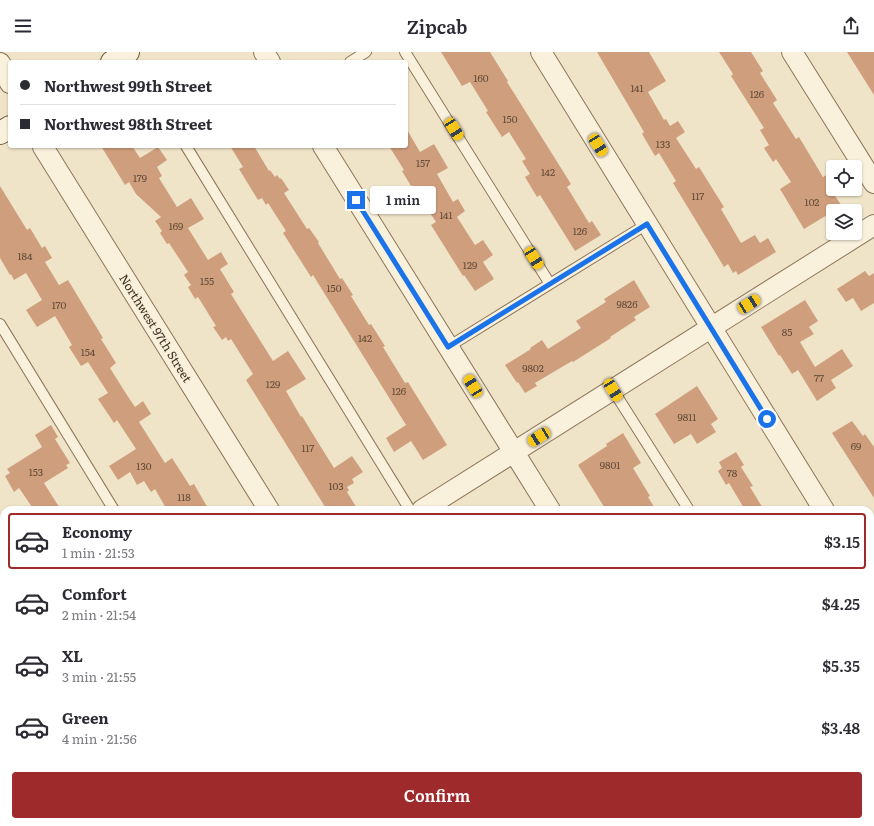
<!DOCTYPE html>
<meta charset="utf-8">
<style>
body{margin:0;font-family:Literata,serif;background:#f2f2f3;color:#2b2b33;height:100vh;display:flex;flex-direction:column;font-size:15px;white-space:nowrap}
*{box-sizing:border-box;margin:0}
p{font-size:13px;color:#7c7c81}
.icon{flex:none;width:22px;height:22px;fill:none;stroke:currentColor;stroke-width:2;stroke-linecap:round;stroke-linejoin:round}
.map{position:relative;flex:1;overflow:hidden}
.details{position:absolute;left:0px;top:454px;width:874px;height:320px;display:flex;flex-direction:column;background:#fff;border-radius:12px 12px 0 0;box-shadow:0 1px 3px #0004}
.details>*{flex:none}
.guide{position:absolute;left:8px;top:8px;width:400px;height:88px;border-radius:4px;box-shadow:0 1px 3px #0004;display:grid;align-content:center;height:88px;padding:0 12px;background:#fff}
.buttons{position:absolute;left:826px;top:108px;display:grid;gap:8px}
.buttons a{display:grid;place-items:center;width:36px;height:36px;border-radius:4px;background:#fff;box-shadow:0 1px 3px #0004;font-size:20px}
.end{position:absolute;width:18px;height:18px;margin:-9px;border:5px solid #1a73e8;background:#fff;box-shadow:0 0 0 2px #fff}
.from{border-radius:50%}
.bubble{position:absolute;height:28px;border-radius:4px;background:#fff;box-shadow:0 1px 3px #0004;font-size:13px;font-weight:600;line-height:28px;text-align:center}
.car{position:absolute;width:12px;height:24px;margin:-12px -6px;border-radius:5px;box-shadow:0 0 3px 1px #0007;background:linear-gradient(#f5c518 24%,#345 0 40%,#f5c518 0 76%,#345 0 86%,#f5c518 0)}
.guide b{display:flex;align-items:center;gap:14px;height:38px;font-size:15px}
.guide b+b{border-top:1px solid #e1e1e2}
.guide i{width:10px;height:10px;background:#2b2b33}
ul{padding:7px 0 0;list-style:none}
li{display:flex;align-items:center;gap:12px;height:56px;margin:0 8px 6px;padding:0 4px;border:2px solid transparent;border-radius:4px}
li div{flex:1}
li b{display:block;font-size:15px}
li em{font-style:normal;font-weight:600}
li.selected{border-color:#9e2a2b}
li>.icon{width:36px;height:36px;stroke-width:1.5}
.cta{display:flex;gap:8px;margin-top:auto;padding:8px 12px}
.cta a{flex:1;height:46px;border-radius:4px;background:#9e2a2b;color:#fff;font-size:16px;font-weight:600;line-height:46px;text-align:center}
header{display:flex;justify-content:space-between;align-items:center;height:52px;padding:0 12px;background:#fff;font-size:18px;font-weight:600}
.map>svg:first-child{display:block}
</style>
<header><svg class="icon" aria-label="menu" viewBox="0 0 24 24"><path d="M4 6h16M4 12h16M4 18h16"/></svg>Zipcab<svg class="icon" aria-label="share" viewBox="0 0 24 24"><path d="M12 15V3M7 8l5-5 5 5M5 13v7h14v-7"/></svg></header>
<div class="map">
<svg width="874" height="774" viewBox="0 0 874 774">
<rect width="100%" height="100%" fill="#f0e4c8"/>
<path fill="#cf9f7d" d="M441 0H490L508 29 507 30 571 132 567 135 589 171 592 169 601 183 575 199 540 143 537 145 525 125 530 122 522 109 526 107 509 80 502 85 486 60 488 59 470 30 462 34Z
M597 0H649L666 29 648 40 664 68 666 67 670 74 678 69 685 80 676 86 696 117 699 115 724 155 721 157 741 191 755 183 760 191 768 186 776 200 738 223 736 219 733 221 728 212 724 215 673 131 676 129 659 101 655 104 642 82 644 80Z
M719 0H751L763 19 760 21 777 48 773 51 796 87 799 85 823 125 828 122 833 130V137H838L840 141 835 144 842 154 804 177 780 137 791 130 776 107 773 110 764 96 769 93 760 78 764 76 731 24 733 22Z
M847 0H874V43Z
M406 76 420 100 434 92 448 116 437 122 453 150 458 147 465 159 457 165 475 193 483 188 493 203 483 210 494 227 475 239 464 223 463 224 431 173 436 170 412 133 411 134 402 119 404 118 389 94H406Z
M101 94H132L140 106 158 95 167 108 157 115 162 124 159 126 177 155 191 146 204 167 188 176 208 208 221 200 228 212 220 217 234 240 231 242 273 309 288 299 306 327 286 339 301 365 302 364 311 379 334 416 352 404 363 420 352 427 354 431 347 435 349 438 347 440 358 458H327L246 328 253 322 231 287 228 289 226 285 222 288 213 275 216 274 198 245 195 247 188 235 191 233 184 223 188 220 169 191 167 192 160 181 162 179 155 169 161 165 136 142 129 130 125 133Z
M230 94H254L269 119 270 118 275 125 277 123 280 127 281 126 289 138 284 141 307 177 309 176 319 190 318 191 340 227 342 226 353 243 351 244 369 273 371 272 385 294 383 295 405 331 408 330 447 393 423 408 411 389 394 400 386 386 406 373 313 223 311 225 283 181 286 179 268 151 266 153 262 146 258 148 239 117 243 115Z
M0 134 27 178 30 176 42 196 45 194 52 206 45 210 59 233 68 228 103 286 101 287 116 311 110 316 125 340 135 355 143 349 151 362 139 370 165 411 172 406 190 434 194 432 209 458H167L155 437 151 440 144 429 137 433 130 420 118 428 109 414 136 397 117 368 114 371 98 347 108 341 88 310 81 314 69 295 72 293 55 264 37 275 26 258 42 248 26 221 14 228 11 222 10 223 0 206Z
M865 219 869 224 874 221V251L861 259 853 246 846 250 837 237Z
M634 228 650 255 634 265 636 268 610 285 611 286 573 310 572 309 535 331 537 334 525 341 518 330 517 331 505 313 531 297 530 296 542 288 548 297 581 276 576 269 606 250 604 247Z
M805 248 818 269 809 275 814 282 800 290 815 315 842 297 853 314 831 328 836 336 817 349 798 318 792 322 780 303 779 304 761 275Z
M697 334 718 367 711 372 716 380 697 392 691 382 674 392 655 362Z
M852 369 863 384 865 382 874 395V446L832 381Z
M51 373 58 385 55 387 70 411 66 413 68 416 44 431 61 458H34L19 436 14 440 5 424 10 421 7 417 42 395 35 383Z
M623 381 641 411 633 416 650 444 648 445 656 458H606L578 413 607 394 606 392Z
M736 400 744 413 741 415 753 434 750 435 764 458H745L729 431 726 433 718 419 722 416 719 410Z"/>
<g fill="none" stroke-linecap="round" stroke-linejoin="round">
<g stroke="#8d765c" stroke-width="12">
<path id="lane" d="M405 0 550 232
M350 10 366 0
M186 94 410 458
M0 272 114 458
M448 295 647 172
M613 338 689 458
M0 576 4 574
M870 646 874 644
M307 770 309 774
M603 770 605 774
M669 774 675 770"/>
</g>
<g stroke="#8d765c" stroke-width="22">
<path id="street" d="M264 0 270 10
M541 0 824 458
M792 0 874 131
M0 11 10 31
M323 94 550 458
M43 95 269 458
M422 458 874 173
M0 498 4 504
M870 533 874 540
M0 545 4 551
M0 724 4 721
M139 770 142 774
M169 770 171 774
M460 770 463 774
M743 770 745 774"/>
</g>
<g stroke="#6f573f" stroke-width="24">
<path id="secondary" d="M112 10 128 0
M0 81 10 75"/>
</g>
<use href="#lane" stroke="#faf1dc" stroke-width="10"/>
<use href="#street" stroke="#faf1dc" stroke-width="20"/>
<use href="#secondary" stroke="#faf1dc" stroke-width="22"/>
</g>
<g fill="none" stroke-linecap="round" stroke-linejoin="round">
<path stroke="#1a73e8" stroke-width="5" d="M356 148 448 295 647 172 767 367"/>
</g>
<g text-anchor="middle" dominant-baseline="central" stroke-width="3" stroke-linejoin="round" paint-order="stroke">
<g font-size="10" fill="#624a37">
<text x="481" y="25">160</text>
<text x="637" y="35">141</text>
<text x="757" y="41">126</text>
<text x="510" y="66">150</text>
<text x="663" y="91">133</text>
<text x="423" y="110">157</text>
<text x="548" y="119">142</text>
<text x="140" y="125">179</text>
<text x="698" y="143">117</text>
<text x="812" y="149">102</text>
<text x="446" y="162">141</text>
<text x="176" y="173">169</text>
<text x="580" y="178">126</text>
<text x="25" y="203">184</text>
<text x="470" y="212">129</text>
<text x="207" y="228">155</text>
<text x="334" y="235">150</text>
<text x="627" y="251">9826</text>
<text x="59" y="252">170</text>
<text x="787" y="279">85</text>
<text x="365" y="285">142</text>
<text x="88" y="299">154</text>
<text x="533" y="315">9802</text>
<text x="819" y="325">77</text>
<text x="273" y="331">129</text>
<text x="399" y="338">126</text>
<text x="687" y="364">9811</text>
<text x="856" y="393">69</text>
<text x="308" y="395">117</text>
<text x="610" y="412">9801</text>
<text x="144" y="413">130</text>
<text x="36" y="419">153</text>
<text x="732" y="420">78</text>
<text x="336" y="433">103</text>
<text x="184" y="444">118</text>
</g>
<g font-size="12" fill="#3d2e20" stroke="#f7eed8">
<text transform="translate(156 276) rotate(58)">Northwest 97th Street</text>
</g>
</g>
</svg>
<div class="buttons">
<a><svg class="icon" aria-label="locate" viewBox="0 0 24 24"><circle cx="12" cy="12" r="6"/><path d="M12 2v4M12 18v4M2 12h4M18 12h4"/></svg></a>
<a><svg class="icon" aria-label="layers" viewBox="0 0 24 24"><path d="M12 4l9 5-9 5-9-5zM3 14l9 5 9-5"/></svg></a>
</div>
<i class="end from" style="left:767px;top:367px"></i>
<i class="end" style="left:356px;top:148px"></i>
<div class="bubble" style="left:370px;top:134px;width:66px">1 min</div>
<i class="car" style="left:454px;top:77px;rotate:148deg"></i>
<i class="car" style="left:598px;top:93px;rotate:148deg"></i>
<i class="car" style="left:534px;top:206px;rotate:148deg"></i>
<i class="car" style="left:749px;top:252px;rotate:58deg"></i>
<i class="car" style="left:473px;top:334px;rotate:328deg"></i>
<i class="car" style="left:613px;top:338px;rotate:148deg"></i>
<i class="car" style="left:539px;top:385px;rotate:238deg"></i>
<div class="guide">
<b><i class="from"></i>Northwest 99th Street</b>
<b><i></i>Northwest 98th Street</b>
</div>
<section class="details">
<ul>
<li class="selected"><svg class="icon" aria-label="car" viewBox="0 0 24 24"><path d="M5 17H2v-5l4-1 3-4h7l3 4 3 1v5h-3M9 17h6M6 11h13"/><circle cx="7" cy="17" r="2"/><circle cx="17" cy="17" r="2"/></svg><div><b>Economy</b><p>1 min · 21:53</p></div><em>$3.15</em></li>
<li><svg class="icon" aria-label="car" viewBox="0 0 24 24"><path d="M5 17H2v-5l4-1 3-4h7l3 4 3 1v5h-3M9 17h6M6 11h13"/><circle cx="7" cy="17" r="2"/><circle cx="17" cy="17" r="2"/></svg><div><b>Comfort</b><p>2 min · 21:54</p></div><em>$4.25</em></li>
<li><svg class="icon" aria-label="car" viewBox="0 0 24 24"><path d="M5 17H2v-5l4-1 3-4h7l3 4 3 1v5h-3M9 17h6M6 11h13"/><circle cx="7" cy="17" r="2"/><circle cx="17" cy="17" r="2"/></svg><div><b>XL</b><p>3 min · 21:55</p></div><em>$5.35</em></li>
<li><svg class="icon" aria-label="car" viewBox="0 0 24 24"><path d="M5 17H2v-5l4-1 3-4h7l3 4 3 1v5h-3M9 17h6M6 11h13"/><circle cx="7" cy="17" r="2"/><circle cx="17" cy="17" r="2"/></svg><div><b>Green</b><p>4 min · 21:56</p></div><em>$3.48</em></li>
</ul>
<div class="cta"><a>Confirm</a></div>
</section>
</div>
